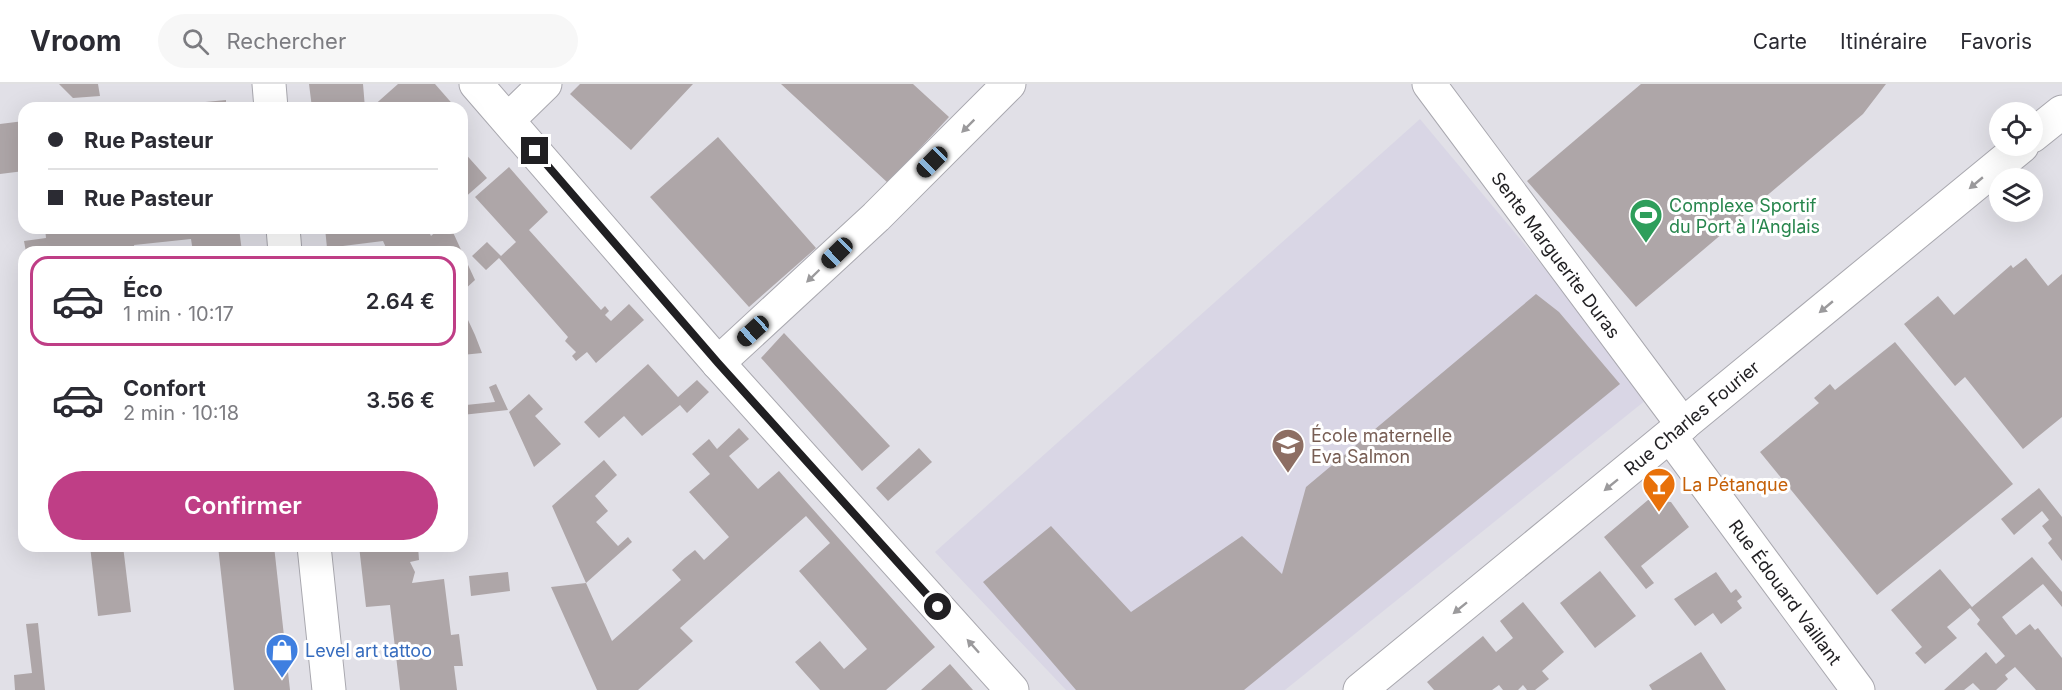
<!DOCTYPE html>
<html lang="fr">
<meta charset="utf-8">
<style>
body{margin:0;font-family:Inter,sans-serif;background:#f7f7f7;color:#2b2b33;height:100vh;display:flex;flex-direction:column;font-size:22px;white-space:nowrap}
*{box-sizing:border-box;margin:0}
p{font-size:20px;color:#7c7c81}
.icon{flex:none;width:33px;height:33px;fill:none;stroke:currentColor;stroke-width:2;stroke-linecap:round;stroke-linejoin:round}
.map{position:relative;flex:1;overflow:hidden}
.details{position:absolute;left:18px;top:162px;width:450px;height:306px;display:flex;flex-direction:column;background:#fff;border-radius:18px;box-shadow:0 6px 24px #0002}
.details>*{flex:none}
.hud{position:absolute;left:18px;top:18px;width:450px;height:132px;border-radius:18px;box-shadow:0 6px 24px #0002;display:grid;align-content:center;height:132px;padding:0 30px;background:#fff}
.fabs{position:absolute;left:1989px;top:18px;display:grid;gap:12px}
.fabs a{display:grid;place-items:center;width:54px;height:54px;border-radius:50%;background:#fff;box-shadow:0 6px 24px #0002;font-size:30px}
.end{position:absolute;width:27px;height:27px;margin:-14px;border:8px solid #201f22;background:#fff;box-shadow:0 0 0 3px #fff}
.from{border-radius:50%}
.car{position:absolute;width:18px;height:36px;margin:-18px -9px;border-radius:8px;box-shadow:0 0 4px 2px #0007;background:linear-gradient(#222 24%,#8ab4d8 0 40%,#222 0 76%,#8ab4d8 0 86%,#222 0)}
.hud b{display:flex;align-items:center;gap:21px;height:57px;font-size:22px}
.hud b+b{border-top:2px solid #e1e1e2}
.hud i{width:15px;height:15px;background:#2b2b33}
ul{padding:10px 0 0;list-style:none}
li{display:flex;align-items:center;gap:18px;height:90px;margin:0 12px 9px;padding:0 18px;border:3px solid transparent;border-radius:18px}
li div{flex:1}
li b{display:block;font-size:22px}
li em{font-style:normal;font-weight:600}
li.active{border-color:#bf3e86}
li>.icon{width:54px;height:54px;stroke-width:1.5}
.primary-button{display:flex;gap:12px;margin-top:auto;padding:12px 30px}
.primary-button a{flex:1;height:69px;border-radius:36px;background:#bf3e86;color:#fff;font-size:24px;font-weight:600;line-height:69px;text-align:center}
header{display:flex;align-items:center;gap:36px;box-sizing:border-box;height:84px;padding:0 30px;background:#fff;border-bottom:2px solid #e1e1e2}
header strong{font-size:28px}
nav{display:flex;gap:33px;margin-inline-start:auto;font-size:21px}
.search{width:420px;height:54px;background:#f7f7f7;display:flex;align-items:center;gap:15px;box-sizing:border-box;padding:0 21px;border-radius:33px;color:#7c7c81;font-size:22px}
.map>svg:first-child{display:block}
</style>
<header>
<strong>Vroom</strong>
<div class="search"><svg class="icon" aria-label="search" viewBox="0 0 24 24"><circle cx="10" cy="10" r="6"/><path d="M15 15l6 6"/></svg>Rechercher</div>
<nav><a>Carte</a><a>Itinéraire</a><a>Favoris</a></nav>
</header>
<div class="map">
<svg width="2062" height="606" viewBox="0 0 2062 606">
<rect width="100%" height="100%" fill="#e1e0e7"/>
<path fill="#d9d6e5" d="M1420 35 1651 312 1285 606H1066L935 468Z"/>
<path fill="#aea6a8" d="M59 0H98L100 12 73 14Z
M309 0H363L365 24H312Z
M398 0H435L456 24H371Z
M580 0H693L631 66 570 10Z
M781 0H913L949 33 888 99Z
M1641 0H1886L1863 30 1636 223 1527 97Z
M226 16V24H164V22Z
M24 37V87L0 90V40Z
M718 53 816 164 749 223 650 113Z
M462 66 487 94 462 116Z
M509 83 548 128 529 146 601 226 605 222 609 227 605 231 611 237 629 220 644 236 596 279 587 268 576 277 572 272 576 268 565 257 568 253 499 174 486 186 472 172 487 158 501 172 516 158 475 113Z
M45 144H239L242 168H193L191 155 134 161 135 168H109V165L76 168H26L24 157 46 154Z
M325 144H427L431 152 440 144H451L475 196 462 208V168H400L399 165 388 168 383 157 327 164Z
M2026 174 2048 202 2062 190V333L2023 365 1965 293 1955 302 1904 240 1938 212 1954 231 2011 181 2013 184Z
M1536 210 1559 228 1620 300 1244 606H1076L983 498 1051 442 1131 528 1242 452 1282 490 1306 403Z
M462 223 475 251 482 269 462 271Z
M784 249 890 362 862 387 761 274Z
M1895 258 2013 400 1877 511 1760 368 1819 319 1814 314 1830 300 1835 306Z
M648 280 678 313 697 296 709 308 687 329 680 321 642 352 624 332 599 354 584 338Z
M496 300 508 326 462 331V317H465L466 321 495 318 489 303Z
M529 310 543 325 535 332 561 360 534 383 509 328Z
M739 344 749 355 729 372 758 405 779 387 935 563 886 606H820L795 578 820 557 844 585 867 565 799 487 830 459 806 432 680 544 693 557 638 606H597L551 503 586 499 552 422 604 376 617 391 595 412 608 427 596 438 618 462 628 453 632 458 586 499 612 557 681 496 672 486 685 474 695 466 704 476 729 453 689 408 710 390 692 370 709 355 717 365Z
M919 364 932 378 888 417 876 404Z
M2039 404 2062 433V477L2048 459 2052 455 2042 442 2049 436 2042 427 2014 451 2001 435Z
M1648 416 1671 418 1689 443 1641 482 1654 499 1646 505 1604 453Z
M90 462H123L131 528 98 532Z
M218 462H274L290 606H234Z
M359 462H418L419 476 410 478 415 488 412 499 444 495 451 551 459 550 463 582H454L457 606H400L390 521 366 523Z
M2032 473 2062 508V523L2043 500 2002 533 2016 551 2030 540 2035 546 2038 544 2062 574V606H2036L2015 583 2005 591 2008 595 1996 606H1980L1973 599 1964 606H1944L1986 568 1996 580 2005 572 1977 540 1980 536 1970 524 1947 543 1957 554 1925 580 1915 569 1922 563 1891 526 1940 485 1972 523Z
M1600 487 1636 532 1595 564 1560 519Z
M508 488 510 507 471 512 469 492Z
M1716 488 1731 509 1736 505 1742 513 1737 517 1742 524 1721 540 1713 529 1695 542 1674 515Z
M1523 518 1564 568 1542 587 1549 595 1535 606H1527L1523 601 1518 606H1503L1499 601 1492 606H1434L1427 598 1483 552 1496 568 1513 554 1500 537Z
M38 539 45 606H15L14 591 32 589 26 540Z
M1701 568 1726 606H1652L1649 601Z
M950 580 973 606H921Z"/>
<g fill="none" stroke-linecap="round" stroke-linejoin="round">
<g stroke="#a9a8af" stroke-width="35">
<g id="minor">
<path d="M476 0 718 279 1012 606"/>
<path id="s1" d="M1429 0 1683 341"/>
<path d="M508 36 545 0"/>
<path d="M2032 52 2062 28"/>
<path d="M718 279 876 133 1009 0"/>
<path id="s2" d="M1670 352 1858 606"/>
<path id="s3" d="M1360 606 2022 62"/>
</g>
</g>
<g stroke="#a9a8af" stroke-width="35">
<path id="major" d="M269 0 271 24
M283 144 285 168
M314 462 329 606"/>
</g>
<use href="#minor" stroke="#fff" stroke-width="33"/>
<use href="#major" stroke="#fff" stroke-width="33"/>
</g>
<defs><path id="oneway-solid" d="M-6-.8H1V-3.2L6.5 0L1 3.2V.8H-6Z" transform="scale(1.5)"/></defs>
<g fill="#9b9a9c">
<use href="#oneway-solid" transform="translate(968 42) rotate(135)"/>
<use href="#oneway-solid" transform="translate(1976 99) rotate(140)"/>
<use href="#oneway-solid" transform="translate(813 192) rotate(136)"/>
<use href="#oneway-solid" transform="translate(1826 223) rotate(140)"/>
<use href="#oneway-solid" transform="translate(1611 401) rotate(141)"/>
<use href="#oneway-solid" transform="translate(1460 524) rotate(141)"/>
<use href="#oneway-solid" transform="translate(973 562) rotate(-132)"/>
</g>
<g fill="none" stroke-linecap="round" stroke-linejoin="round">
<path stroke="#201f22" stroke-width="8" d="M535 67 718 279 938 523"/>
</g>
<defs>
<g id="stadium-pin" transform="scale(1.725)"><path d="M0 17L-7.5 6A9.5 9.5 0 1 1 7.5 6Z" fill="#2e9e5b" stroke="#fff"/><path d="M0-5a6.5 5 0 1 0 0 10a6.5 5 0 1 0 0-10ZM-3.5-1.8h7v3.6h-7Z" fill="#fff"/></g>
<g id="school-pin" transform="scale(1.725)"><path d="M0 17L-7.5 6A9.5 9.5 0 1 1 7.5 6Z" fill="#8d6e63" stroke="#fff"/><path d="M0-5L7-2L0 1L-7-2ZM-4 1L0 2.5L4 1V4Q0 6-4 4Z" fill="#fff"/></g>
<g id="bar-pin" transform="scale(1.725)"><path d="M0 17L-7.5 6A9.5 9.5 0 1 1 7.5 6Z" fill="#e8710a" stroke="#fff"/><path d="M-6-5H6L.8 .8V4.5H3.5V6h-7V4.5H-.8V.8Z" fill="#fff"/></g>
<g id="shop-pin" transform="scale(1.725)"><path d="M0 17L-7.5 6A9.5 9.5 0 1 1 7.5 6Z" fill="#3f7fe0" stroke="#fff"/><path d="M-5-2.5h2.3a2.7 3.5 0 0 1 5.4 0H5L5.5 6h-11ZM-1.5-2.5h3a1.5 2.3 0 0 0-3 0Z" fill="#fff"/></g>
</defs>
<g fill-rule="evenodd">
<use href="#stadium-pin" x="1646" y="131"/>
<use href="#school-pin" x="1288" y="361"/>
<use href="#bar-pin" x="1659" y="400"/>
<use href="#shop-pin" x="282" y="566"/>
</g>
<g text-anchor="middle" dominant-baseline="central" stroke-width="6" stroke-linejoin="round" paint-order="stroke">
<g font-size="18" fill="#27864d" stroke="#fff" text-anchor="start">
<text x="1669" y="121">Complexe Sportif<tspan x="1669" dy="21">du Port à l’Anglais</tspan></text>
</g>
<g font-size="18" fill="#201f22" stroke="#fff">
<text stroke="none"><textPath href="#s1" startOffset="213">Sente Marguerite Duras</textPath></text>
<text stroke="none"><textPath href="#s3" startOffset="429">Rue Charles Fourier</textPath></text>
<text stroke="none"><textPath href="#s2" startOffset="194">Rue Édouard Vaillant</textPath></text>
</g>
<g font-size="18" fill="#785e54" stroke="#fff" text-anchor="start">
<text x="1311" y="351">École maternelle<tspan x="1311" dy="21">Eva Salmon</tspan></text>
</g>
<g font-size="18" fill="#c56008" stroke="#fff" text-anchor="start">
<text x="1682" y="400">La Pétanque</text>
</g>
<g font-size="18" fill="#366cbe" stroke="#fff" text-anchor="start">
<text x="305" y="566">Level art tattoo</text>
</g>
</g>
</svg>
<div class="fabs">
<a><svg class="icon" aria-label="locate" viewBox="0 0 24 24"><circle cx="12" cy="12" r="6"/><path d="M12 2v4M12 18v4M2 12h4M18 12h4"/></svg></a>
<a><svg class="icon" aria-label="layers" viewBox="0 0 24 24"><path d="M12 4l9 5-9 5-9-5zM3 14l9 5 9-5"/></svg></a>
</div>
<i class="end from" style="left:938px;top:523px"></i>
<i class="end" style="left:535px;top:67px"></i>
<i class="car" style="left:932px;top:78px;rotate:225deg"></i>
<i class="car" style="left:837px;top:169px;rotate:226deg"></i>
<i class="car" style="left:753px;top:247px;rotate:228deg"></i>
<div class="hud">
<b><i class="from"></i>Rue Pasteur</b>
<b><i></i>Rue Pasteur</b>
</div>
<section class="details">
<ul>
<li class="active"><svg class="icon" aria-label="car" viewBox="0 0 24 24"><path d="M5 17H2v-5l4-1 3-4h7l3 4 3 1v5h-3M9 17h6M6 11h13"/><circle cx="7" cy="17" r="2"/><circle cx="17" cy="17" r="2"/></svg><div><b>Éco</b><p>1 min · 10:17</p></div><em>2.64 €</em></li>
<li><svg class="icon" aria-label="car" viewBox="0 0 24 24"><path d="M5 17H2v-5l4-1 3-4h7l3 4 3 1v5h-3M9 17h6M6 11h13"/><circle cx="7" cy="17" r="2"/><circle cx="17" cy="17" r="2"/></svg><div><b>Confort</b><p>2 min · 10:18</p></div><em>3.56 €</em></li>
</ul>
<div class="primary-button"><a>Confirmer</a></div>
</section>
</div>
